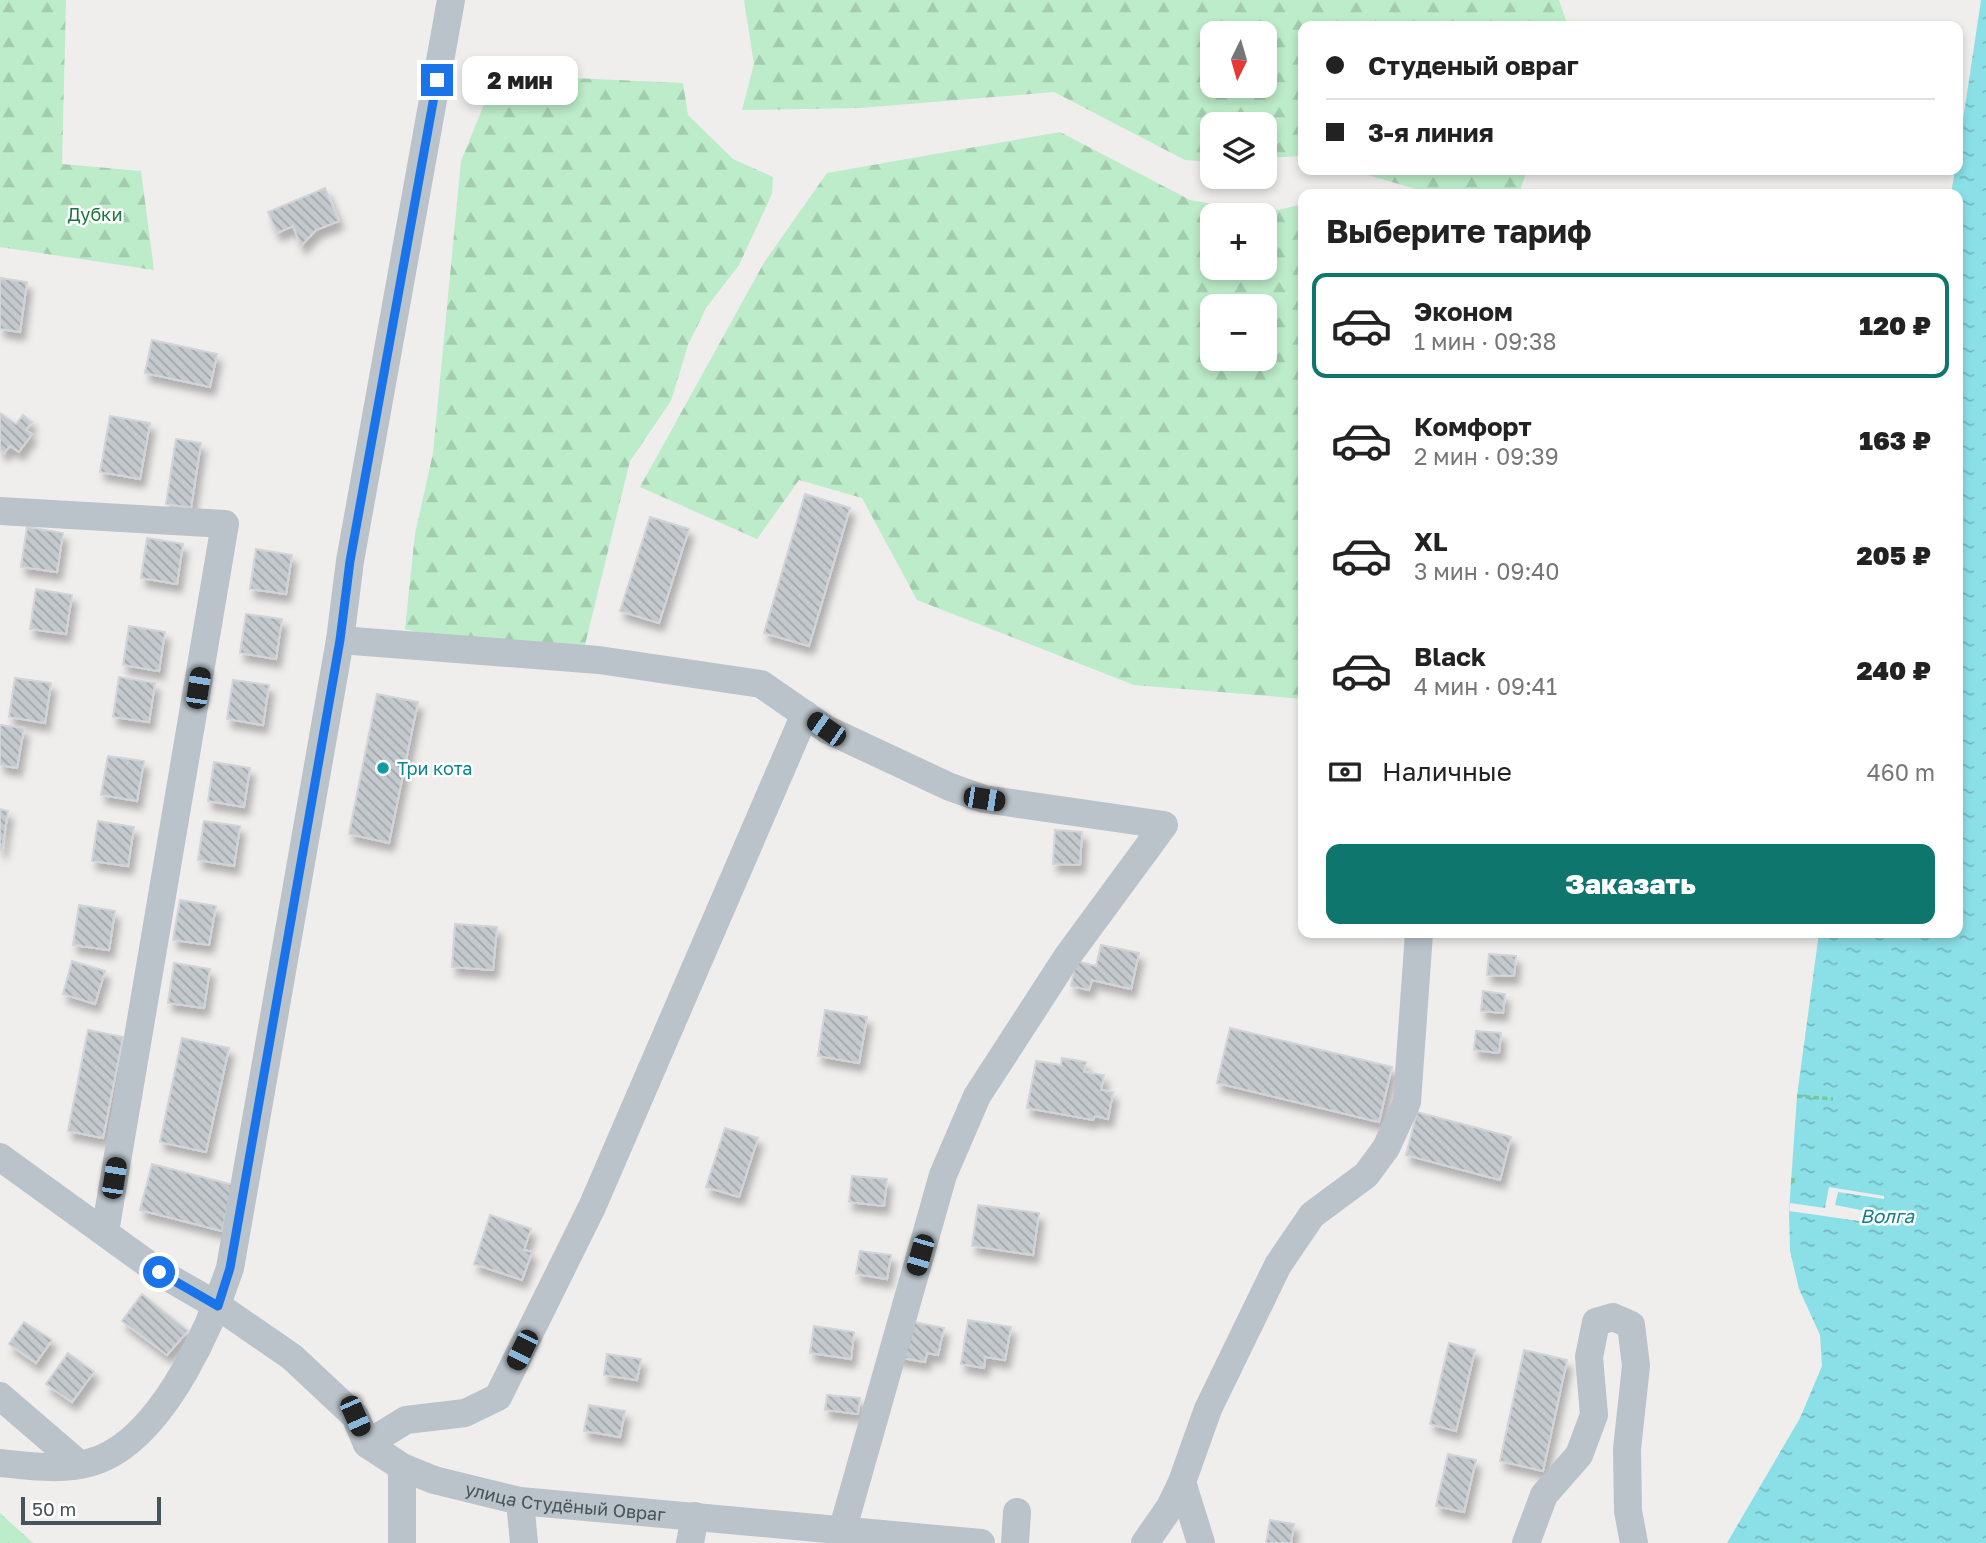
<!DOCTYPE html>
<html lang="ru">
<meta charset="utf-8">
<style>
body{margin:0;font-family:"Golos Text",sans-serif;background:#f2f2f2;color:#222;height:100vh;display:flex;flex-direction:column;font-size:26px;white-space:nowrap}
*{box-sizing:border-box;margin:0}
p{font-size:23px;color:#767676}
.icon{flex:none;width:38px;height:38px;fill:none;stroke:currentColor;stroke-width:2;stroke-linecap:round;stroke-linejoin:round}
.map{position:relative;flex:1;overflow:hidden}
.side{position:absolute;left:1298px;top:189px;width:665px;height:749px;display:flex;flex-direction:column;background:#fff;border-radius:14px;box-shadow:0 4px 10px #0003}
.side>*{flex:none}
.hud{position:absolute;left:1298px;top:21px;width:665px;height:154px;border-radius:14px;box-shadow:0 4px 10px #0003;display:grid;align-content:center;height:154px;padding:0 28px;background:#fff}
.needle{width:46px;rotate:185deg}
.buttons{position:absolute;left:1200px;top:21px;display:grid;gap:14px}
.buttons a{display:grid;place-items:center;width:77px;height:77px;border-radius:14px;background:#fff;box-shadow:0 4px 10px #0003;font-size:35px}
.scale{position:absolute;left:21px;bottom:18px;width:140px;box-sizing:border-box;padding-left:7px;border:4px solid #465359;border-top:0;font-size:19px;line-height:24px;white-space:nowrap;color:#465359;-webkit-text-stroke:5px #fff;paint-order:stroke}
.end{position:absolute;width:32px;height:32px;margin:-16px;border:9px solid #1a73e8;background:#fff;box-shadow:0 0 0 4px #fff}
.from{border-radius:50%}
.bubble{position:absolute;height:49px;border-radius:14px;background:#fff;box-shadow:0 4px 10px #0003;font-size:23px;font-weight:800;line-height:49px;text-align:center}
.car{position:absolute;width:21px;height:42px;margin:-21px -10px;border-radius:9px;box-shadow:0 0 5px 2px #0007;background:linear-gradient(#222 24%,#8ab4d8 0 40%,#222 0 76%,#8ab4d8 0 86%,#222 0)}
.hud b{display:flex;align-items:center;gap:24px;height:66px;font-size:26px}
.hud b+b{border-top:2px solid #e0e0e0}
.hud i{width:18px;height:18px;background:#222}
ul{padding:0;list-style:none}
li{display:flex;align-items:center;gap:21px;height:105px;margin:0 14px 10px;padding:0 14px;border:4px solid transparent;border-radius:14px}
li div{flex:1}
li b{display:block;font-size:26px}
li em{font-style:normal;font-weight:800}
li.current{border-color:#0f766e}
li>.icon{width:63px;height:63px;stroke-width:1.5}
h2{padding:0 28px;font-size:32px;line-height:84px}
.pay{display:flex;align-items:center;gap:18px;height:77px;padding:0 28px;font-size:26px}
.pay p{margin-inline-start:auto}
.button{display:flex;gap:14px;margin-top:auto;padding:14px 28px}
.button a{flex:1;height:80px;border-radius:14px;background:#0f766e;color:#fff;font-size:28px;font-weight:800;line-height:80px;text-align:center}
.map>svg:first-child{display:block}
</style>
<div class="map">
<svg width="1986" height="1543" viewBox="0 0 1986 1543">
<defs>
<pattern id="forest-firs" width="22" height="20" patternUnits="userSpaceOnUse" patternTransform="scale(1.75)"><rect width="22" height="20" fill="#bcecc9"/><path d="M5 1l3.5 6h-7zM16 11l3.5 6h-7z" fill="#a3ccaf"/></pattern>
<pattern id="water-ripples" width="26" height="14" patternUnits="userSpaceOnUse" patternTransform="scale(1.75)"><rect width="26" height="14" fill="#8be0e7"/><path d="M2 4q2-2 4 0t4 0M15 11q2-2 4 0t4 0" fill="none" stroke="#73b8be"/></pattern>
<pattern id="building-back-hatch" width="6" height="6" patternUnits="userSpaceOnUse" patternTransform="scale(1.75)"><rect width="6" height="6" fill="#c4c9cd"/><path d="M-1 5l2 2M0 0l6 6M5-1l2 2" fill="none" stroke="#a1a6a9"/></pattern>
<filter id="shadow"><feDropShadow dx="4.5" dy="8" stdDeviation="3.5" flood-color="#0004"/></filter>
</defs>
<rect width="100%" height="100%" fill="#f0eded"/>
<path fill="url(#forest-firs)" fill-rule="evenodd" d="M0 0H66L62 164 141 171 154 270 0 247Z
M744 0H1559L1568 26H1304V156L1265 158V124H1213V162L1185 160 1054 92 860 108 742 110 754 64ZM1265 33V86H1213V33Z
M529 76 683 83 688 115 733 159 773 177 772 194 739 265 706 308 688 345 671 401 630 461 584 649 446 640 405 629 415 534 433 453 461 161 492 85Z
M1060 132 1190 200 1265 213 1304 204V699L1134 685 917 600 862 498 799 480 757 539 640 487 765 261 827 173ZM1265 215V268H1213V215ZM1265 306V359H1213V306Z
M1350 170H1527L1519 194H1433Z
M0 1513 33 1543H0Z"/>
<path fill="url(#water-ripples)" d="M1981 0H1986V1543H1727L1800 1418 1822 1366 1820 1335 1799 1289 1790 1251 1789 1211 1797 1096 1819 933H1958V194H1951L1955 170H1958L1960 140Z"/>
<path fill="#f0eded" d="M1829 1187 1884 1196V1199L1838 1192 1835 1205 1881 1214 1880 1218 1873 1217V1223L1789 1211 1790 1203 1825 1208Z"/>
<path fill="url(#building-back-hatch)" stroke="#d1d4d8" stroke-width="2" filter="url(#shadow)" d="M325 188 339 221 316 230 301 246 293 226 277 233 268 212Z
M0 278 27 282 20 332 0 329Z
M152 340 217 354 210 387 145 373Z
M0 413 16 424 23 415 32 422 26 430 32 434 19 452 10 446 4 453 0 450Z
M110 416 150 423 140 479 100 472Z
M176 439 201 443 191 508 166 504Z
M805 494 850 508 809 646 764 633Z
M650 517 689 529 659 623 620 611Z
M27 527 63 533 57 572 21 567Z
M147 538 183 544 177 584 141 578Z
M256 549 292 555 286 594 250 589Z
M36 589 72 595 66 634 30 629Z
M246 614 282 619 276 659 240 653Z
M129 626 165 632 159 671 123 665Z
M119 677 155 683 149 722 113 717Z
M15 678 51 683 45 723 9 717Z
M233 680 269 685 263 725 227 719Z
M377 694 418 702 389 843 349 834Z
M0 725 24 728 17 768 0 765Z
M108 756 144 761 137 801 101 795Z
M214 762 250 768 244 807 208 801Z
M0 809 8 811 2 850H0Z
M98 821 134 827 128 866 92 861Z
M204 821 240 826 234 866 198 860Z
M1055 830 1082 832 1080 865 1053 864Z
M180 900 216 906 209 945 173 940Z
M79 905 115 911 109 950 73 945Z
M455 924 497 927 493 970 452 967Z
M1101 945 1139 953 1131 989 1092 980 1089 990 1071 986 1076 961 1096 966Z
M1489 954 1516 956 1514 976 1487 975Z
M72 961 105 971 95 1004 63 994Z
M174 963 210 969 204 1008 168 1003Z
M1483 991 1505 994 1503 1013 1481 1011Z
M825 1010 867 1017 859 1063 818 1056Z
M1230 1028 1392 1067 1379 1122 1217 1083Z
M88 1030 123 1037 103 1138 68 1131Z
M1476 1031 1501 1033 1499 1053 1474 1050Z
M182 1038 229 1048 206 1152 160 1142Z
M1062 1058 1086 1062 1084 1072 1104 1075 1101 1090 1113 1092 1108 1119 1095 1116 1093 1120 1027 1108 1036 1061 1061 1065Z
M1417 1112 1511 1137 1500 1180 1406 1155Z
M725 1128 758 1138 739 1197 706 1187Z
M152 1164 233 1185 222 1231 140 1210Z
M852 1176 887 1179 884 1206 849 1202Z
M978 1205 1039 1213 1033 1255 972 1246Z
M490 1215 531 1229 524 1250 532 1252 522 1280 474 1264Z
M860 1251 891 1255 887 1279 856 1274Z
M142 1294 188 1331 167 1355 122 1321Z
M903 1320 944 1328 938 1355 927 1353 925 1362 896 1357Z
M968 1320 1011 1327 1005 1360 985 1357 984 1368 961 1364Z
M24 1322 52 1340 36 1363 9 1344Z
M814 1326 854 1332 851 1359 810 1353Z
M1449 1343 1475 1350 1456 1431 1430 1424Z
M1524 1350 1567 1360 1543 1471 1500 1461Z
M68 1353 94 1372 72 1402 46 1384Z
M607 1354 641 1359 637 1380 604 1375Z
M827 1395 860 1398 858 1414 825 1410Z
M589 1405 625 1411 620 1437 584 1431Z
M1448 1454 1476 1460 1464 1512 1436 1506Z
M1270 1520 1294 1524 1291 1543H1266Z"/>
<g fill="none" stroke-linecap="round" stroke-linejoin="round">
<path stroke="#76c895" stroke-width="3.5" stroke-dasharray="5 3.5" stroke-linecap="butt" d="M1797 1096 1833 1099
M1793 1178V1183"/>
<g stroke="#b9c3c9" stroke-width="28">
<path d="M0 511 225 524 105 1232"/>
<path d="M340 640 599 660 761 684 826 729 950 787 984 799 1164 825 1067 957 977 1096 943 1175 843 1528"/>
<path id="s1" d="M0 1157 159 1272 218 1306 292 1357 355 1416 367 1444 402 1467 434 1480 520 1501 981 1543"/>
<path d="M0 1396 79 1464"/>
<path d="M367 1444 406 1420 465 1413 498 1397 592 1207 805 714"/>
<path d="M0 1463C36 1467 77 1473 111 1454 168 1422 210 1328 230 1268L340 640 350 561 451 0"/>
<path d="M1182 1482 1201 1543"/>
<path d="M520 1501 524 1543"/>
<path d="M402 1543V1467"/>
<path d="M690 1543 695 1516"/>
<path d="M1015 1543 1017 1512"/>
<path d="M1145 1543 1170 1507 1182 1482 1208 1409 1278 1265 1312 1215 1366 1175 1386 1148 1407 1102 1419 933"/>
<path d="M1526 1543 1544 1495 1579 1455 1594 1415 1589 1357 1596 1322 1613 1317 1631 1325 1636 1366 1627 1449 1628 1511 1634 1543"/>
</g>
</g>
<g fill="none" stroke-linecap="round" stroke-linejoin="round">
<path stroke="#1a73e8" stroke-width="9" d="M159 1272 218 1306 230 1268 340 640 350 561 437 80"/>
</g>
<circle fill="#0f9aa8" stroke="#fff" stroke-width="2.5" cx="383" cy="768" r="7"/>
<g text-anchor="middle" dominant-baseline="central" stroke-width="5" stroke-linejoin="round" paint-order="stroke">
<g font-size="18" fill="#1a773d" stroke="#fff">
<text x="95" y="214">Дубки</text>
</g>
<g font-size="18" fill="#0d838f" stroke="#fff" text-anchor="start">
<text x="397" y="768">Три кота</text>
</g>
<g font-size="18" fill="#465359" stroke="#fff">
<text stroke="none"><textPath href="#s1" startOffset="681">улица Студёный Овраг</textPath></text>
</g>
<g font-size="19" font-style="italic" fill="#12808b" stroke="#fff">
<text x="1887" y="1215">Волга</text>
</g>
</g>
</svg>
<div class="buttons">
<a><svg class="needle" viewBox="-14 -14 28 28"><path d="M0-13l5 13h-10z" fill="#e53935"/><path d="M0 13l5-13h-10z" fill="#767676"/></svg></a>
<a><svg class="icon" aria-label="layers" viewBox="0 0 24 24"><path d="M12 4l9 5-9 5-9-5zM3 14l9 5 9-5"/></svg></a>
<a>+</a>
<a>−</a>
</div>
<div class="scale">50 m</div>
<i class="end from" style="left:159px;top:1272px"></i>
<i class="end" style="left:437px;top:80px"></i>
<div class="bubble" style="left:462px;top:56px;width:116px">2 мин</div>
<i class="car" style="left:198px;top:688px;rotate:9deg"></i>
<i class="car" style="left:826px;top:729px;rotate:305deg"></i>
<i class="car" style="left:984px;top:799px;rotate:99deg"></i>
<i class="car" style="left:114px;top:1178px;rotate:9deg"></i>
<i class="car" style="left:920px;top:1255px;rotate:196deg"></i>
<i class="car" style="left:522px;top:1350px;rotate:206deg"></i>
<i class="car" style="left:355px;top:1416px;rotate:156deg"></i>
<div class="hud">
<b><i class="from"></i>Студеный овраг</b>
<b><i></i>3-я линия</b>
</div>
<section class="side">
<h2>Выберите тариф</h2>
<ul>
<li class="current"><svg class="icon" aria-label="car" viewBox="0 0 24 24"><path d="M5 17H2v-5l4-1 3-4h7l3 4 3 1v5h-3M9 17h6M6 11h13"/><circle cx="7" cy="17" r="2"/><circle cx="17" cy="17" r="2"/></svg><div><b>Эконом</b><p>1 мин · 09:38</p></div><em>120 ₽</em></li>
<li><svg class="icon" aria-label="car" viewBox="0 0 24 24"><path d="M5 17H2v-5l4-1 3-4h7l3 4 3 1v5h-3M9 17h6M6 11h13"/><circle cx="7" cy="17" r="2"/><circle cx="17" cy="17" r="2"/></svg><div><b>Комфорт</b><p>2 мин · 09:39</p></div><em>163 ₽</em></li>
<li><svg class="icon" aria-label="car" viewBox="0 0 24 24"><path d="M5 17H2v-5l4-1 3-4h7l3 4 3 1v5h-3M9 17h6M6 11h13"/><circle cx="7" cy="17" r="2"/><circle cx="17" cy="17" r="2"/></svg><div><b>XL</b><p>3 мин · 09:40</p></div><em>205 ₽</em></li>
<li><svg class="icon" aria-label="car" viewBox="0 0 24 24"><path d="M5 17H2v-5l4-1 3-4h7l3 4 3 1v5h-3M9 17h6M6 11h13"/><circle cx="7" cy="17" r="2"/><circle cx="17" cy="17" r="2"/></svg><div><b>Black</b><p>4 мин · 09:41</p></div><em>240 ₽</em></li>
</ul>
<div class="pay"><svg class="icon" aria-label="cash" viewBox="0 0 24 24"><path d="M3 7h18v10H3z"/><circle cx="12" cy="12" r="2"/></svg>Наличные<p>460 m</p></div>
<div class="button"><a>Заказать</a></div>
</section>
</div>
